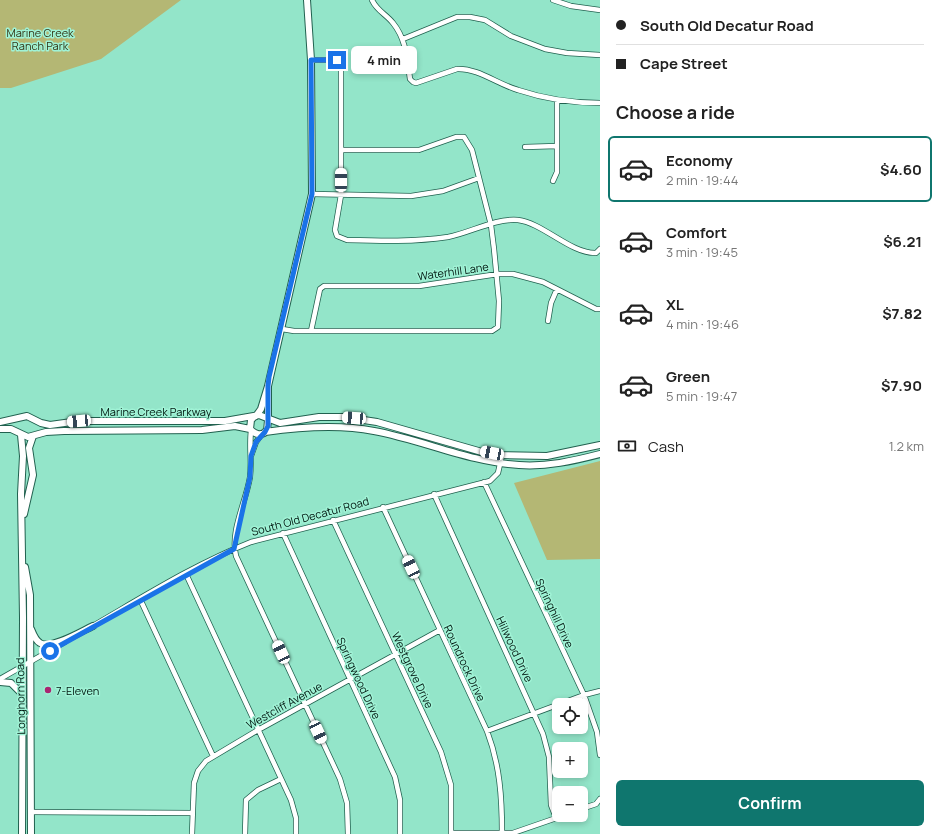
<!DOCTYPE html>
<meta charset="utf-8">
<style>
body{margin:0;font-family:Manrope,sans-serif;background:#f6f6f6;color:#222;height:100vh;display:flex;flex-direction:column;font-size:15px;white-space:nowrap}
*{box-sizing:border-box;margin:0}
p{font-size:13px;color:#767676}
.icon{flex:none;width:22px;height:22px;fill:none;stroke:currentColor;stroke-width:2;stroke-linecap:round;stroke-linejoin:round}
.map{position:relative;flex:1;overflow:hidden}
.sheet{display:flex;flex-direction:column;background:#fff;width:340px}
.sheet>*{flex:none}
.top-card{display:grid;align-content:center;height:88px;padding:0 16px;background:#fff}
.controls{position:absolute;left:552px;top:698px;display:grid;gap:8px}
.controls a{display:grid;place-items:center;width:36px;height:36px;border-radius:6px;background:#fff;box-shadow:0 2px 6px #0003;font-size:20px}
.end{position:absolute;width:18px;height:18px;margin:-9px;border:5px solid #1a73e8;background:#fff;box-shadow:0 0 0 2px #fff}
.from{border-radius:50%}
.bubble{position:absolute;height:28px;border-radius:6px;background:#fff;box-shadow:0 2px 6px #0003;font-size:13px;font-weight:700;line-height:28px;text-align:center}
.car{position:absolute;width:12px;height:24px;margin:-12px -6px;border-radius:5px;box-shadow:0 0 3px 1px #0007;background:linear-gradient(#fff 24%,#345 0 40%,#fff 0 76%,#345 0 86%,#fff 0)}
.top-card b{display:flex;align-items:center;gap:14px;height:38px;font-size:15px}
.top-card b+b{border-top:1px solid #e0e0e0}
.top-card i{width:10px;height:10px;background:#222}
ul{padding:0;list-style:none}
li{display:flex;align-items:center;gap:12px;height:66px;margin:0 8px 6px;padding:0 8px;border:2px solid transparent;border-radius:6px}
li div{flex:1}
li b{display:block;font-size:15px}
li em{font-style:normal;font-weight:700}
li.selected{border-color:#0f766e}
li>.icon{width:36px;height:36px;stroke-width:1.5}
h2{padding:0 16px;font-size:18px;line-height:48px}
.pay{display:flex;align-items:center;gap:10px;height:44px;padding:0 16px;font-size:15px}
.pay p{margin-inline-start:auto}
.action{display:flex;gap:8px;margin-top:auto;padding:8px 16px}
.action a{flex:1;height:46px;border-radius:6px;background:#0f766e;color:#fff;font-size:16px;font-weight:700;line-height:46px;text-align:center}
main{display:flex;flex:1;min-height:0}
.map>svg:first-child{display:block}
</style>
<main>
<div class="map">
<svg width="600" height="834" viewBox="0 0 600 834">
<rect width="100%" height="100%" fill="#93e5c9"/>
<path fill="#b4b774" d="M0 0H181L101 59 11 88H0Z
M600 461V559L547 560 514 483Z"/>
<g fill="none" stroke-linecap="round" stroke-linejoin="round">
<g stroke="#21614f" stroke-width="6">
<path id="minor" d="M372 0C377 11 386 14 393 23 406 39 407 58 410 79L413 82 416 83 457 69C478 68 497 84 518 90 545 99 571 103 600 103
M553 0 571 6 600 10
M403 39 457 17H470L485 20 511 36 545 49 567 53 600 55
M311 60H337L341 63V195L335 230 337 236 347 240C380 241 415 242 448 237 470 233 495 218 518 220 543 223 571 254 596 253L600 249
M525 147 557 146
M553 181 557 172V101
M312 194 411 196 443 191 479 178
M548 321 551 303 557 289
M282 329 294 331H492L498 327 499 301 494 249 491 225 472 150 464 137H456L419 150H341
M311 331 320 289 324 286H419L498 274H513L543 282 596 309H600
M251 431C249 446 252 461 250 477 246 502 230 531 236 556L340 779 347 803 348 834
M251 456 256 442 262 434
M484 482 584 695 597 732 600 755
M434 494 543 734 549 757 551 805 556 818
M383 507 487 731C500 765 502 798 502 834
M333 520 441 752 451 785V834
M283 533 395 777 400 800V834
M186 574 291 800 296 818V834
M140 599 213 756
M91 627C143 597 195 564 251 542L490 481 498 473 502 455
M0 679 65 642
M487 731 584 695 600 691
M581 809 596 804 600 799
M31 812 192 813
M451 833H513L565 815
M192 834 194 783 198 771 206 761 258 730 440 630
M245 834 246 800 258 790 281 779"/>
</g>
<g stroke="#21614f" stroke-width="8">
<path id="major" d="M268 386V419
M255 416 251 420 250 429C255 435 262 436 267 431L268 420
M256 416 261 409 268 386 312 194 311 60 307 0
M0 422 27 416 41 423 50 425 79 421H225L259 415 280 423 319 417H344L377 422 482 452 502 455 547 456 600 445
M0 429H11L28 437 46 432 64 431 202 430 235 426 250 429
M265 432C300 427 339 424 374 431 423 440 469 462 519 465 547 467 573 461 600 454
M21 435 23 456 21 494 23 617 22 834
M24 514 33 475 29 448 33 436
M25 567 30 595 31 834
M31 629C33 634 35 640 40 643 51 650 82 631 93 626
M0 682 11 683 22 694"/>
</g>
<use href="#minor" stroke="#fff" stroke-width="4.5"/>
<use href="#major" stroke="#fff" stroke-width="6"/>
</g>
<g fill="none" stroke-linecap="round" stroke-linejoin="round">
<path stroke="#1a73e8" stroke-width="5" d="M50 651 234 549 250 477 251 456 256 442 265 432 268 426V386L269 377 312 194 311 60H337"/>
</g>
<circle fill="#a92671" stroke="#a0f3d6" stroke-width="1.5" cx="48" cy="690" r="4"/>
<g text-anchor="middle" dominant-baseline="central" stroke-width="3" stroke-linejoin="round" paint-order="stroke">
<g font-size="11" fill="#333415" stroke="#a0f3d6">
<text x="40" y="32">Marine Creek<tspan x="40" dy="13">Ranch Park</tspan></text>
</g>
<g font-size="11" fill="#001710" stroke="#a0f3d6">
<text transform="translate(453 271) rotate(-8)">Waterhill Lane</text>
<text x="156" y="411">Marine Creek Parkway</text>
<text transform="translate(310 516) rotate(-15)">South Old Decatur Road</text>
<text transform="translate(555 613) rotate(65)">Springhill Drive</text>
<text transform="translate(515 649) rotate(65)">Hillwood Drive</text>
<text transform="translate(465 663) rotate(65)">Roundrock Drive</text>
<text transform="translate(413 670) rotate(65)">Westgrove Drive</text>
<text transform="translate(359 678) rotate(65)">Springwood Drive</text>
<text transform="translate(20 696) rotate(-91)">Longhorn Road</text>
<text transform="translate(284 705) rotate(-29)">Westcliff Avenue</text>
</g>
<g font-size="11" fill="#001710" stroke="#a0f3d6" text-anchor="start">
<text x="56" y="690">7-Eleven</text>
</g>
</g>
</svg>
<div class="controls">
<a><svg class="icon" aria-label="locate" viewBox="0 0 24 24"><circle cx="12" cy="12" r="6"/><path d="M12 2v4M12 18v4M2 12h4M18 12h4"/></svg></a>
<a>+</a>
<a>−</a>
</div>
<i class="end from" style="left:50px;top:651px"></i>
<i class="end" style="left:337px;top:60px"></i>
<div class="bubble" style="left:351px;top:46px;width:66px">4 min</div>
<i class="car" style="left:341px;top:180px;rotate:0deg"></i>
<i class="car" style="left:354px;top:418px;rotate:274deg"></i>
<i class="car" style="left:79px;top:421px;rotate:265deg"></i>
<i class="car" style="left:492px;top:453px;rotate:281deg"></i>
<i class="car" style="left:411px;top:567px;rotate:335deg"></i>
<i class="car" style="left:281px;top:652px;rotate:335deg"></i>
<i class="car" style="left:318px;top:732px;rotate:155deg"></i>
</div>
<section class="sheet">
<div class="top-card">
<b><i class="from"></i>South Old Decatur Road</b>
<b><i></i>Cape Street</b>
</div>
<h2>Choose a ride</h2>
<ul>
<li class="selected"><svg class="icon" aria-label="car" viewBox="0 0 24 24"><path d="M5 17H2v-5l4-1 3-4h7l3 4 3 1v5h-3M9 17h6M6 11h13"/><circle cx="7" cy="17" r="2"/><circle cx="17" cy="17" r="2"/></svg><div><b>Economy</b><p>2 min · 19:44</p></div><em>$4.60</em></li>
<li><svg class="icon" aria-label="car" viewBox="0 0 24 24"><path d="M5 17H2v-5l4-1 3-4h7l3 4 3 1v5h-3M9 17h6M6 11h13"/><circle cx="7" cy="17" r="2"/><circle cx="17" cy="17" r="2"/></svg><div><b>Comfort</b><p>3 min · 19:45</p></div><em>$6.21</em></li>
<li><svg class="icon" aria-label="car" viewBox="0 0 24 24"><path d="M5 17H2v-5l4-1 3-4h7l3 4 3 1v5h-3M9 17h6M6 11h13"/><circle cx="7" cy="17" r="2"/><circle cx="17" cy="17" r="2"/></svg><div><b>XL</b><p>4 min · 19:46</p></div><em>$7.82</em></li>
<li><svg class="icon" aria-label="car" viewBox="0 0 24 24"><path d="M5 17H2v-5l4-1 3-4h7l3 4 3 1v5h-3M9 17h6M6 11h13"/><circle cx="7" cy="17" r="2"/><circle cx="17" cy="17" r="2"/></svg><div><b>Green</b><p>5 min · 19:47</p></div><em>$7.90</em></li>
</ul>
<div class="pay"><svg class="icon" aria-label="cash" viewBox="0 0 24 24"><path d="M3 7h18v10H3z"/><circle cx="12" cy="12" r="2"/></svg>Cash<p>1.2 km</p></div>
<div class="action"><a>Confirm</a></div>
</section>
</main>
